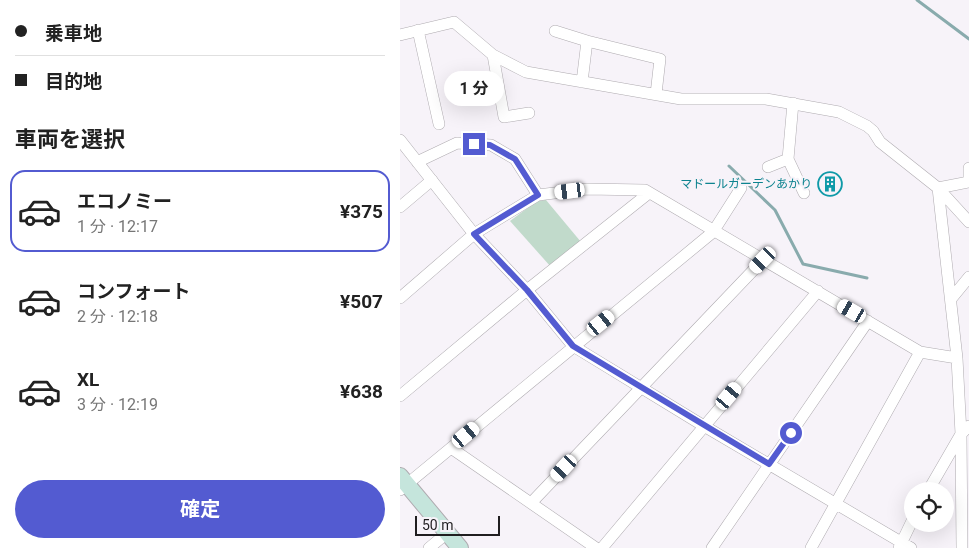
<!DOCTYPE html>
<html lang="ja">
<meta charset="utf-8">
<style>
body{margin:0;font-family:Roboto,"Noto Sans JP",sans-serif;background:#f2f2f2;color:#222;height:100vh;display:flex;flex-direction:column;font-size:19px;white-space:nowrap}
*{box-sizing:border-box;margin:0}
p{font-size:16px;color:#767676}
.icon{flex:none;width:28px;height:28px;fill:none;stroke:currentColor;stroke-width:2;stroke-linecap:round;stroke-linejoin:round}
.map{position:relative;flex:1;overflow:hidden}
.drawer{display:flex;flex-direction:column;background:#fff;width:400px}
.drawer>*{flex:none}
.banner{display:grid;align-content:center;height:110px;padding:0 15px;background:#fff}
.buttons{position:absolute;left:504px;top:482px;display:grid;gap:10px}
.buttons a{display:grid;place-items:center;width:50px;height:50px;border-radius:50%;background:#fff;box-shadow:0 5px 20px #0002;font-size:25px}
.scale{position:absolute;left:15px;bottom:12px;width:85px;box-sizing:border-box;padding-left:5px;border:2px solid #201e20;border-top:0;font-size:14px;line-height:18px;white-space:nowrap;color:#201e20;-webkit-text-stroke:4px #f7f3f9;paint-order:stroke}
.end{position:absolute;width:22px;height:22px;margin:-11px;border:6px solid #535bd1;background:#fff;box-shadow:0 0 0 2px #fff}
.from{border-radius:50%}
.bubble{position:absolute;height:35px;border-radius:18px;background:#fff;box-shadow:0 5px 20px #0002;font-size:16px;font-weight:700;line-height:35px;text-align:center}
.car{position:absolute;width:15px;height:30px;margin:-15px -8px;border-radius:6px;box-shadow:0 0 4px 1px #0007;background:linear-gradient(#fff 24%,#345 0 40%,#fff 0 76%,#345 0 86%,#fff 0)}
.banner b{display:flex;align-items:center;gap:18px;height:48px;font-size:19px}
.banner b+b{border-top:1px solid #e0e0e0}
.banner i{width:12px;height:12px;background:#222}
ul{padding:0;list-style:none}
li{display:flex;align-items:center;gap:15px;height:82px;margin:0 10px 8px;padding:0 5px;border:2px solid transparent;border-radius:15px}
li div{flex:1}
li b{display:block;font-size:19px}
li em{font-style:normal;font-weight:700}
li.selected{border-color:#535bd1}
li>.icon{width:45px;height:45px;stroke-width:1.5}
h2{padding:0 15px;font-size:22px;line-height:60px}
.button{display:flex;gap:10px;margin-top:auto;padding:10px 15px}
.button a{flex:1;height:58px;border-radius:30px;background:#535bd1;color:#fff;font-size:20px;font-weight:700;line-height:58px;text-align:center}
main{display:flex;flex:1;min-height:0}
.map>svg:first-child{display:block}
</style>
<main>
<section class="drawer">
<div class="banner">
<b><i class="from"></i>乗車地</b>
<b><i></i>目的地</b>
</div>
<h2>車両を選択</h2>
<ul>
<li class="selected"><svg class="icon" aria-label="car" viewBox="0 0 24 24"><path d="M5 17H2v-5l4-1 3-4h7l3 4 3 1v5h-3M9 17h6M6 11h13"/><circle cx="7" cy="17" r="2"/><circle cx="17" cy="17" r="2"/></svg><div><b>エコノミー</b><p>1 分 · 12:17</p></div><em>¥375</em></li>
<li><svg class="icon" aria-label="car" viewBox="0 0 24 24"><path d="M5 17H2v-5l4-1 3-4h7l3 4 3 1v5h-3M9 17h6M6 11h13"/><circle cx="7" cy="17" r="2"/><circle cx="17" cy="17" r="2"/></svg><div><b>コンフォート</b><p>2 分 · 12:18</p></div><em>¥507</em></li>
<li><svg class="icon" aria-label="car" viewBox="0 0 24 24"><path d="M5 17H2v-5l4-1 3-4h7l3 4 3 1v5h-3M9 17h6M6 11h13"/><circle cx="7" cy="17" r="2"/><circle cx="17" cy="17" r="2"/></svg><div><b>XL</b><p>3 分 · 12:19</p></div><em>¥638</em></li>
</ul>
<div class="button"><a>確定</a></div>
</section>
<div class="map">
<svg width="569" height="548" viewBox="0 0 569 548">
<rect width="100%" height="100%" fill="#f7f3f9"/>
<path fill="#c1dacb" d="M146 200 181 242 151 267 110 221 137 201Z"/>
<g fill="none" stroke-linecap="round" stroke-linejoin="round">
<path stroke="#89abad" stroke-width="3" d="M517 0 569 39
M329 166 375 210 403 264 467 278"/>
<g stroke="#afabb0" stroke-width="12">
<path id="street" d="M18 30 39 124
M155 31 187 41
M0 35 54 22 93 55 126 72 281 99H366L439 112 467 126 473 131 480 142 538 188 557 358 561 434 562 548
M93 55 104 117 129 113
M182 82 187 41 260 59 256 94
M393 103 388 159 404 193
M0 140 74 234 0 298
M17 162 57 143 91 145 115 159 138 195
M368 167 388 159
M569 182V168
M538 188 569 222
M538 188 569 182
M0 207 32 180
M551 299 569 277
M0 396 127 290 249 193
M51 448 196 548
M0 490 313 232 341 188
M528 491 561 434 569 426
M131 503 363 260
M29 548 47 533
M202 548 418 291
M312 548 468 321
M411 548 520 352
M499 548 512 521
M511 548 304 426 173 346 127 290 74 234 138 195 187 189 245 190 520 352 557 358"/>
</g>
<g stroke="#afabb0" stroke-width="18">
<path id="secondary" d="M0 476 60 548"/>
</g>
<use href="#street" stroke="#fff" stroke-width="11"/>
<use href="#secondary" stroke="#c5e5dc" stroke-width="16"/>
</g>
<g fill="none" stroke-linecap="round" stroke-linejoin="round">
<path stroke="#535bd1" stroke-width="6" d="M74 144 90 145 115 159 138 195 74 234 127 290 173 346 369 464 391 433"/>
</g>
<defs>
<g id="building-ring" transform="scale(1.25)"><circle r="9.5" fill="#f7f3f9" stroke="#0f9aa8" stroke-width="1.5"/><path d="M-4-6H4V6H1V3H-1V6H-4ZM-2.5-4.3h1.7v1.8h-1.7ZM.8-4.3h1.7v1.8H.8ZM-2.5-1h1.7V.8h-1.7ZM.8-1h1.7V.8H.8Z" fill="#0f9aa8"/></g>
</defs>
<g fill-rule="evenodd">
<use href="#building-ring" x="430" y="184"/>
</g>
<g text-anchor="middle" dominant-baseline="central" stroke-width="4" stroke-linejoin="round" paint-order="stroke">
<g font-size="12" fill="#0d838f" stroke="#f7f3f9" text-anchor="end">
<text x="412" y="184">マドールガーデンあかり</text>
</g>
</g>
</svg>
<div class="buttons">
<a><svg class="icon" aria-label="locate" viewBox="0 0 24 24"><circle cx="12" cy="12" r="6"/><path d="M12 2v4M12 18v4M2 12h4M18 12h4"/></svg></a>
</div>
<div class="scale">50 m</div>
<i class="end from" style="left:391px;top:433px"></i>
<i class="end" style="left:74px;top:144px"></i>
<div class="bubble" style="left:44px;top:71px;width:60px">1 分</div>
<i class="car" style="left:170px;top:191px;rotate:263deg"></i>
<i class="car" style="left:363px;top:260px;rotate:224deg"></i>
<i class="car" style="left:452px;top:311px;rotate:300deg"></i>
<i class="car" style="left:201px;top:323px;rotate:51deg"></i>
<i class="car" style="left:329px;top:396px;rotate:40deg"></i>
<i class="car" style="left:66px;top:435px;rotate:50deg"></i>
<i class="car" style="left:164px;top:468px;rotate:223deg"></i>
</div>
</main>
